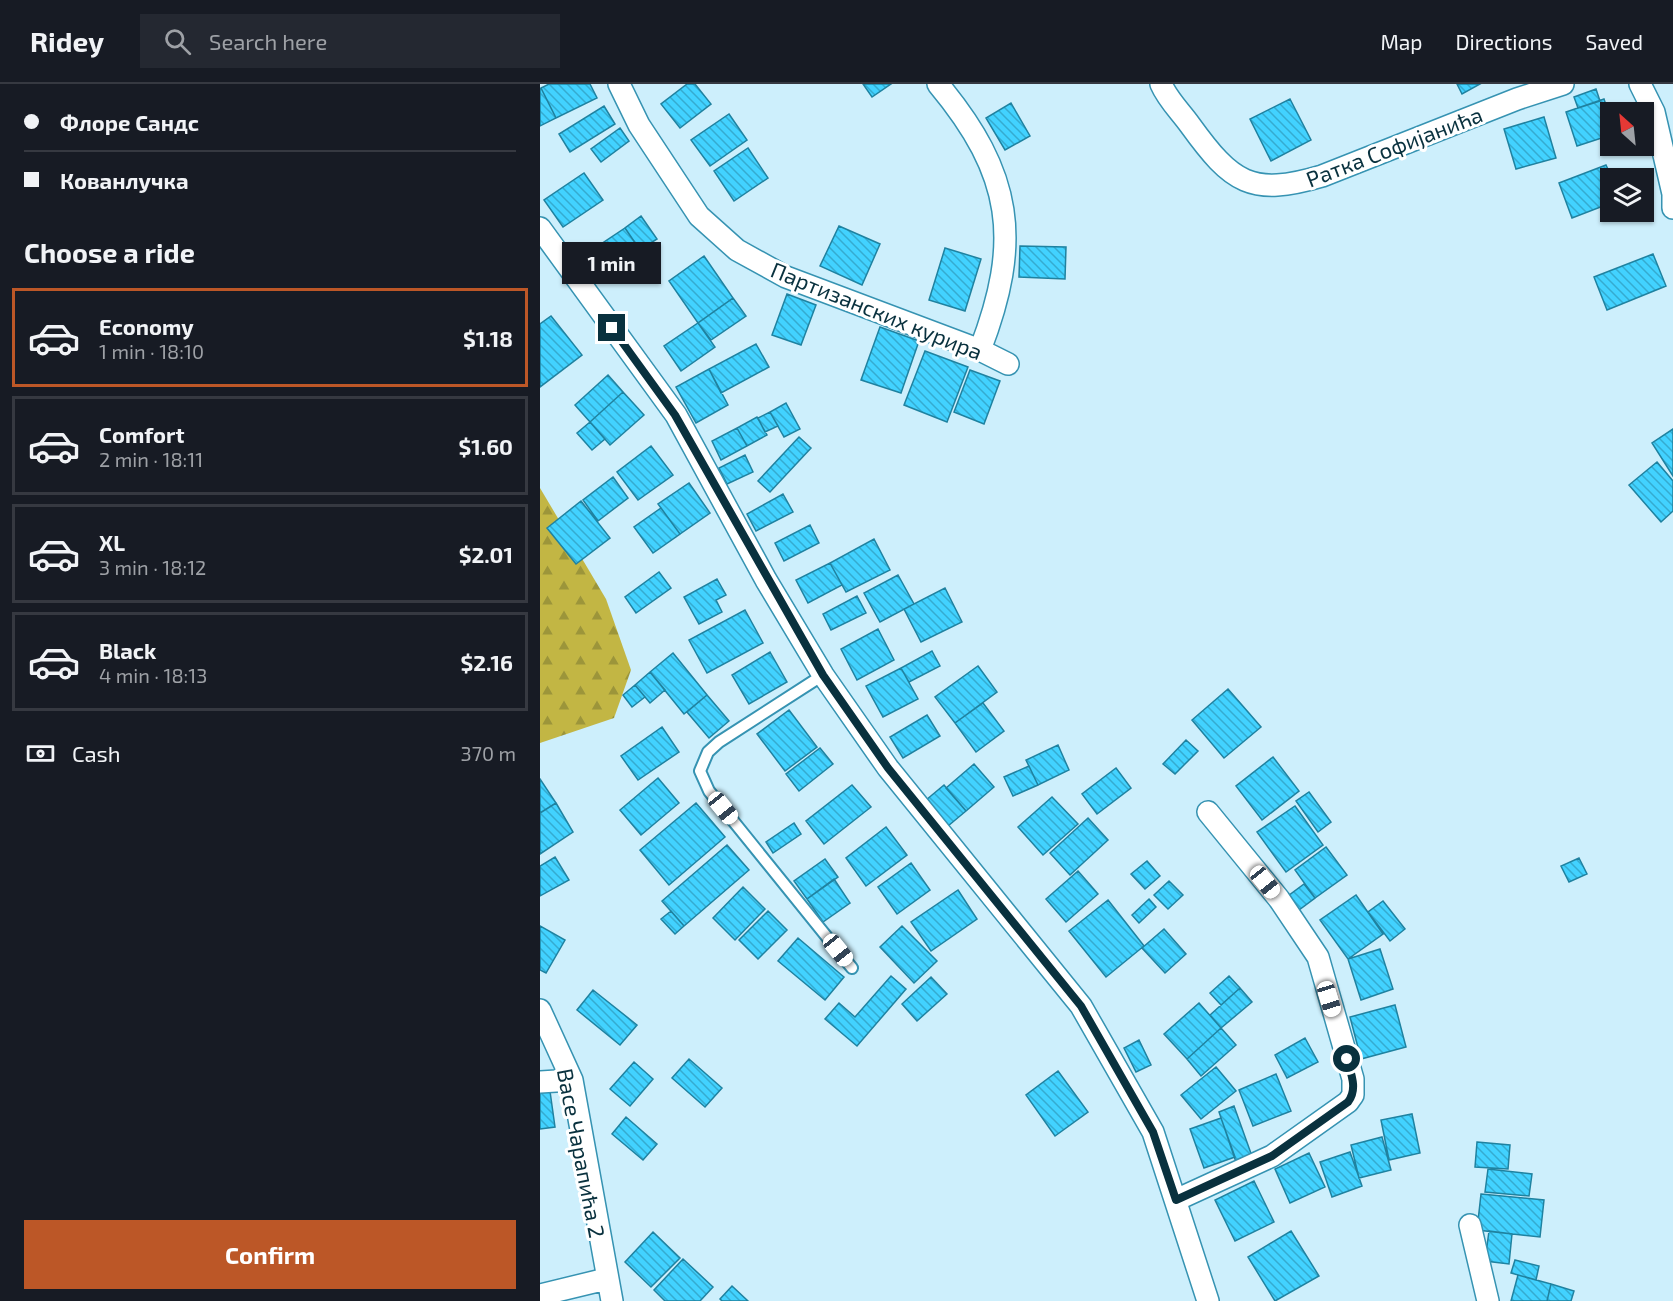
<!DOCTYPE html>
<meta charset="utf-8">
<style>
body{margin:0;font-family:"Exo 2",sans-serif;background:#242831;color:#f1f3f6;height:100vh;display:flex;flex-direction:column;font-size:22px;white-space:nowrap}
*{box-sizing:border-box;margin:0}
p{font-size:20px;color:#9ea1a6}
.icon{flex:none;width:33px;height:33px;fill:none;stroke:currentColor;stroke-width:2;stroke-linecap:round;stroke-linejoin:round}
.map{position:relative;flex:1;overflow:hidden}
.details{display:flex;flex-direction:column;background:#171b24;width:540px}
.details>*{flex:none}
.hud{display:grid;align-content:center;height:132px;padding:0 24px;background:#171b24}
.needle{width:39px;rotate:333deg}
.fabs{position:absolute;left:1060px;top:18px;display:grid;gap:12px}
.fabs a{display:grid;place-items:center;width:54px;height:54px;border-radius:0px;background:#171b24;box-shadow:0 2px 4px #0004;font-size:30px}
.end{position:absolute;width:27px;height:27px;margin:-14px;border:8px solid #09313e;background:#fff;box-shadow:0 0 0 3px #fff}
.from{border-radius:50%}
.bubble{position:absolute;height:42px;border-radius:0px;background:#171b24;box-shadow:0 2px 4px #0004;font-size:20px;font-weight:700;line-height:42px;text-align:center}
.car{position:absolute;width:18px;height:36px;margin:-18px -9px;border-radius:8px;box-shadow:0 0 4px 2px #0007;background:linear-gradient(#fff 24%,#345 0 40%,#fff 0 76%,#345 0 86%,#fff 0)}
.hud b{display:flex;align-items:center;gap:21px;height:57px;font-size:22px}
.hud b+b{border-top:2px solid #363941}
.hud i{width:15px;height:15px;background:#f1f3f6}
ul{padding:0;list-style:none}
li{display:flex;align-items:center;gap:18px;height:99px;margin:0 12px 9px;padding:0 12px;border:3px solid #363941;border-radius:0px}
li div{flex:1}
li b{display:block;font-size:22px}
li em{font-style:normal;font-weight:700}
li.current{border-color:#bc5727}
li>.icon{width:54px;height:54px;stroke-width:1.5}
h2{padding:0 24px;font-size:27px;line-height:72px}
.pay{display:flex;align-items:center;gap:15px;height:66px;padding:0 24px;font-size:22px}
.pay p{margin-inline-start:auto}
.action{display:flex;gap:12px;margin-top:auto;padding:12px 24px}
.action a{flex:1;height:69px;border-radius:0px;background:#bc5727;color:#fff;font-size:24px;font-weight:700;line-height:69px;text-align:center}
header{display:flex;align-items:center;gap:36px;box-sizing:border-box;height:84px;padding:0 30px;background:#171b24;border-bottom:2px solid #363941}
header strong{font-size:28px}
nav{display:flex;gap:33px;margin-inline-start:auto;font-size:21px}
.search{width:420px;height:54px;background:#242831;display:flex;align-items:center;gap:15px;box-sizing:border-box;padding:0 21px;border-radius:0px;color:#9ea1a6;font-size:22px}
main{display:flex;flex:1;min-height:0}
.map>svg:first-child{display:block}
</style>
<header>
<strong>Ridey</strong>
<div class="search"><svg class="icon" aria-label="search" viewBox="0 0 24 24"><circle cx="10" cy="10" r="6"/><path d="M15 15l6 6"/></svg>Search here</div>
<nav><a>Map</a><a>Directions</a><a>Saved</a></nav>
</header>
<main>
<section class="details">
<div class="hud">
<b><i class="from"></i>Флоре Сандс</b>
<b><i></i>Кованлучка</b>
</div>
<h2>Choose a ride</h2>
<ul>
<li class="current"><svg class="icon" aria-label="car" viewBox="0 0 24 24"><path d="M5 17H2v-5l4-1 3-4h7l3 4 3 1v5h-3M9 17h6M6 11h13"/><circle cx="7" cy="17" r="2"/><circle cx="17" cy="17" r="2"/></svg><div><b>Economy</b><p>1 min · 18:10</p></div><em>$1.18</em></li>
<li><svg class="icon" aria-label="car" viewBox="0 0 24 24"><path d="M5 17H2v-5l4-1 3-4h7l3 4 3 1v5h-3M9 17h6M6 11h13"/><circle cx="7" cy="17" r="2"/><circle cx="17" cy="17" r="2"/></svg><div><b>Comfort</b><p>2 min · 18:11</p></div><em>$1.60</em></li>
<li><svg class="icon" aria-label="car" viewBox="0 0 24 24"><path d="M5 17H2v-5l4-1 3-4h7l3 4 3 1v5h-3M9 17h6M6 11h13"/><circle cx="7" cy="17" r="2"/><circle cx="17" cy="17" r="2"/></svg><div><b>XL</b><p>3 min · 18:12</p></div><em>$2.01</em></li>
<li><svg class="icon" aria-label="car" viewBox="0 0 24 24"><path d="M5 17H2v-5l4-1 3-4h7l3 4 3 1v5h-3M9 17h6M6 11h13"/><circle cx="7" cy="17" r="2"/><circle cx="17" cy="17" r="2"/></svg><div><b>Black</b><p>4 min · 18:13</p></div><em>$2.16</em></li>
</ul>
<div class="pay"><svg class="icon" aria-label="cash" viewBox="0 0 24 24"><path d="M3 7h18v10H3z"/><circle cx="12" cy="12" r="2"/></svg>Cash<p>370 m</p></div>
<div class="action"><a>Confirm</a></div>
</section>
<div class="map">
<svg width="1133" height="1217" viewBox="0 0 1133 1217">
<defs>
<pattern id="forest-firs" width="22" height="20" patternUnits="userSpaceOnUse" patternTransform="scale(1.5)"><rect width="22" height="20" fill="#c2b644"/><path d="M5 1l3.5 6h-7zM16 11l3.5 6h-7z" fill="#9c953a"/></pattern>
<pattern id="building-back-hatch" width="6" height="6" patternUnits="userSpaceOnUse" patternTransform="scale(1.5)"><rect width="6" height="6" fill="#42d2ff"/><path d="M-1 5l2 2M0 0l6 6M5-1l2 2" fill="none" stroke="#35abd0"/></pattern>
</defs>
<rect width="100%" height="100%" fill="#cdeffc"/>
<path fill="url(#forest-firs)" d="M0 404 66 515 91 586 74 634 0 659Z"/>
<path fill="url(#building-back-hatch)" stroke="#1f82a0" stroke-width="1.5" d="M9 0H50L57 14 16 34 1 4Z
M147 0H155L171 20 140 44 121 20Z
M323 0H351L332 13Z
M917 0H940L922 10Z
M1 4 16 34 0 42V5Z
M1056 5 1060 17 1038 24 1034 13Z
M750 15 771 56 731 77 710 35Z
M1064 15 1071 36V51L1037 62 1026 28Z
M471 19 490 52 465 66 446 34Z
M64 22 75 40 30 68 19 50Z
M189 30 207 56 170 82 151 56Z
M1004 33 1016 74 976 85 964 45Z
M80 44 89 57 61 78 51 65Z
M208 64 228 94 194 117 174 87Z
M1066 81 1072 94 1071 119 1032 134 1019 99Z
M44 89 63 116 23 143 4 116Z
M101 132 117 155 100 166 85 144Z
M299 142 340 160 322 201 280 182Z
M85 144 100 166 58 194 43 172Z
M480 162 526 163 525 195 479 193Z
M405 164 441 175 425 227 389 216Z
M1113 170 1126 202 1067 226 1054 193Z
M164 172 193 214 158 239 129 197Z
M247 210 276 221 261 261 232 251Z
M193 214 206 232 171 256 158 239Z
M11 232 42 271 0 303V240Z
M158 239 175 263 141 287 124 262Z
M340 243 379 257 361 309 321 296Z
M216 260 229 283 181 309 169 285Z
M385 267 428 283 407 338 364 321Z
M169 285 188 321 156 339 136 303Z
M430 286 460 297 444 340 414 328Z
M68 291 83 308 50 338 35 321Z
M83 308 104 331 70 361 50 338Z
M246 319 260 345 244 353 230 328Z
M230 328 238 342 225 348 218 334Z
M217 333 227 351 207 362 197 344Z
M50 338 65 355 52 366 37 349Z
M197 344 207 362 181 376 172 357Z
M1133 345V392L1112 359Z
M259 353 271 364 230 408 218 397Z
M111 362 133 391 98 416 77 388Z
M205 371 213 388 187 400 179 384Z
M1117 378 1133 397V427L1121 438 1089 401Z
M73 393 88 414 58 437 43 416Z
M149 399 170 429 140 450 118 420Z
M243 410 253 428 216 447 207 430Z
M41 417 70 454 36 480 7 444Z
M121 424 140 450 113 469 94 443Z
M270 441 279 459 244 477 235 459Z
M334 455 350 486 306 508 290 479Z
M290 479 302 501 268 519 256 496Z
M119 488 131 504 96 529 85 513Z
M358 491 374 520 340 538 324 509Z
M177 495 186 511 176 516 182 528 159 540 144 513Z
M405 504 422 538 381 558 364 525Z
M317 512 326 529 291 546 283 530Z
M205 526 223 559 167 589 149 556Z
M338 545 354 576 317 596 301 565Z
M392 567 400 582 369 598 361 584Z
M230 568 247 598 209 620 192 591Z
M133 569 167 611 144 630 110 588Z
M438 582 457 608 415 639 395 613Z
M361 584 378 615 343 633 326 602Z
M110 588 125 606 110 619 95 601Z
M95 601 105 613 92 623 83 611Z
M688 605 721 643 684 674 652 636Z
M167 611 189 637 169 654 147 628Z
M443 619 464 647 436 668 415 639Z
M249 626 277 663 245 687 217 650Z
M387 631 400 652 363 674 350 653Z
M122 643 139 668 98 696 81 672Z
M646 656 658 667 635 690 623 680Z
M518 661 529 686 498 701 486 676Z
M280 664 293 680 259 707 246 690Z
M733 673 759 707 722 736 696 702Z
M434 680 454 703 426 727 406 704Z
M489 682 498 701 473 712 464 693Z
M576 684 591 704 557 730 542 710Z
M118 694 139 719 101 751 80 726Z
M0 695 16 719 0 729Z
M312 701 331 723 284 760 266 737Z
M404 701 426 727 408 742 386 716Z
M769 708 791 738 778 748 756 717Z
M512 713 538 740 503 771 478 743Z
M16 719 33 748 0 770V729Z
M156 719 185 753 129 801 100 766Z
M755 722 783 761 746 788 717 748Z
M548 734 568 756 530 791 510 769Z
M254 739 261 750 233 769 226 758Z
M346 743 367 771 326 802 306 774Z
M187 761 209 786 144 842 122 817Z
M786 763 807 791 775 814 755 786Z
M15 773 29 796 0 812V782Z
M1039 774 1047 790 1029 798 1021 782Z
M285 775 298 793 267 815 254 797Z
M607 777 620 792 605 805 591 790Z
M371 779 390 806 357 830 338 803Z
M538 787 558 810 526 838 506 815Z
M294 795 310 819 283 838 267 815Z
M629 797 643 811 628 825 614 811Z
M764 800 775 814 755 829 744 815Z
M203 803 225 825 195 856 173 834Z
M418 806 437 835 391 867 371 838Z
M816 811 843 850 808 875 780 836Z
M609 815 616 823 599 839 592 831Z
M568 816 604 862 566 893 529 847Z
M843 817 865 845 850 857 828 828Z
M131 827 144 842 135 850 121 835Z
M228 827 247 846 218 875 199 856Z
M0 842 25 856 6 889 0 886Z
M362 842 397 877 374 899 340 863Z
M624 845 646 870 625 889 602 864Z
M258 854 304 893 285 916 238 877Z
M840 865 853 905 821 916 808 875Z
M351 892 366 905 317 962 285 935 299 919 315 933Z
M689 892 700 904 681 921 670 909Z
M391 893 407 910 377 937 362 920Z
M700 904 712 918 681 944 670 931Z
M53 906 97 941 80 961 37 926Z
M659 919 681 944 647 975 624 950Z
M855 921 866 963 821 975 810 933Z
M681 944 696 961 661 992 647 975Z
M765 954 778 978 747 994 735 971Z
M599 956 611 981 596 988 584 964Z
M149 975 182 1004 165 1023 132 994Z
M94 978 113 995 90 1022 70 1005Z
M676 983 696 1007 661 1035 641 1011Z
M518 987 548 1028 515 1052 486 1011Z
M736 990 751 1027 713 1042 699 1006Z
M9 1000 15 1043 0 1045V1001Z
M694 1022 713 1075 697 1081 679 1028Z
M872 1030 880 1069 849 1076 841 1036Z
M86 1033 117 1060 103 1076 72 1050Z
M681 1034 695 1073 664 1084 650 1045Z
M842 1053 851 1086 819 1094 811 1061Z
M937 1058 970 1061 968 1085 935 1083Z
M810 1068 822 1102 792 1113 780 1078Z
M769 1069 785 1103 750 1119 735 1085Z
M948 1085 992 1090 989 1112 945 1108Z
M714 1097 734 1138 695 1157 675 1116Z
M941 1110 1004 1116 1000 1153 937 1146Z
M751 1147 779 1192 735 1217 708 1173Z
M949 1147 972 1150 969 1180 945 1177Z
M113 1148 140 1174 111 1203 85 1178Z
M143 1175 173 1203 160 1217H125L114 1206Z
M975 1176 999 1182 996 1196 971 1189Z
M978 1191 1011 1200 1007 1217H971Z
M1011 1200 1034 1207 1031 1217H1007Z
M192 1202 208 1217H182L180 1215Z"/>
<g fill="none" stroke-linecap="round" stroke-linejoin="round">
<g stroke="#3693b2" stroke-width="14">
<path id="service" d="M283 591 179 658 168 668 160 687 169 707 312 884"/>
</g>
<g stroke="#3693b2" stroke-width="24">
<path id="minor" d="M79 0 99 41 159 132 197 166 246 193 440 266 468 280
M398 0C473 90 482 157 440 266
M621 0C628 16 640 27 650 41 692 99 711 113 782 92L977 15 1023 0
M1100 0 1114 28 1133 110V124
M0 144 136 331 226 496 283 591 348 684 541 922 613 1048 668 1217
M0 926 32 996 72 1217
M0 998 32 996
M636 1116 732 1072 808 1018 813 1011V995L778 873 739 815 668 728
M930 1141 948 1217
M0 1211 66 1195"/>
</g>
<use href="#service" stroke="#fff" stroke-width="10"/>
<use href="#minor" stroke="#fff" stroke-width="21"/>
</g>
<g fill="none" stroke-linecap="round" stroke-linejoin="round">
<path stroke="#09313e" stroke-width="8" d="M72 244 135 331 283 591 348 684 541 922 613 1048 636 1116 732 1072 808 1018C818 1005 811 990 807 975"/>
</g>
<g text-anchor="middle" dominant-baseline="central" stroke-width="6" stroke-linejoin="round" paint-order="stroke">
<g font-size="22" fill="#09313e" stroke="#fff">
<text transform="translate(854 62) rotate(-21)">Ратка Софијанића</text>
<text transform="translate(337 226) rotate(22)">Партизанских курира</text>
<text transform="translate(42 1069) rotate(79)">Васе Чарапића 2</text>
</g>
</g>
</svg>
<div class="fabs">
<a><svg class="needle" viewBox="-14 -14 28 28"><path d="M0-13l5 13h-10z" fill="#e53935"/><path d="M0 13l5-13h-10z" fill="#9ea1a6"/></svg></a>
<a><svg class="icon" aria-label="layers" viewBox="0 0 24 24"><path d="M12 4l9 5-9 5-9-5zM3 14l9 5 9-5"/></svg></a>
</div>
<i class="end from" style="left:807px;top:975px"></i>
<i class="end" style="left:72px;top:244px"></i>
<div class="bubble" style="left:22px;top:158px;width:99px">1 min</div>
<i class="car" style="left:183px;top:724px;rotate:141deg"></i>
<i class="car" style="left:725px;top:798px;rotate:141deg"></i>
<i class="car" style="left:298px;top:866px;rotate:141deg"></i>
<i class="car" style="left:789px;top:915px;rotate:163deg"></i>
</div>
</main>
